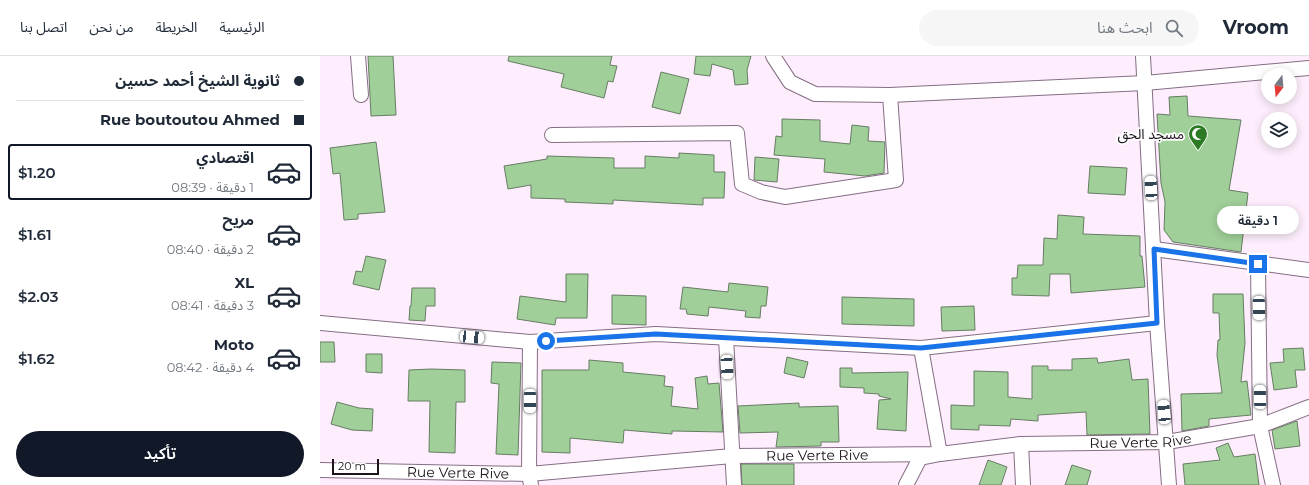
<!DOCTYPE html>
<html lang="ar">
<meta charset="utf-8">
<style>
body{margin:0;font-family:Montserrat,"Noto Sans Arabic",sans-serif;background:#f6f6f7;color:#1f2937;direction:rtl;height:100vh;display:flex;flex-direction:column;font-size:15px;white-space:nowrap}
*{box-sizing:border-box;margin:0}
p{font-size:13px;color:#747a83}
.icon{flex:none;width:22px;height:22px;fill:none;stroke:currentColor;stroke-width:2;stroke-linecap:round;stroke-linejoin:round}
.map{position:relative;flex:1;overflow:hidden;direction:ltr}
.panel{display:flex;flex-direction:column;background:#fff;width:320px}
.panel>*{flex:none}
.top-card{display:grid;align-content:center;height:88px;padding:0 16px;background:#fff}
.needle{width:26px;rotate:196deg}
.fabs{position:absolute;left:941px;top:12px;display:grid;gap:8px}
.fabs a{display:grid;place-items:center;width:36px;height:36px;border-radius:50%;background:#fff;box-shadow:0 2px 10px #0003;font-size:20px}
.scale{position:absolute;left:12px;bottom:10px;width:47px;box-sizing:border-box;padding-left:4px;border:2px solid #1c131b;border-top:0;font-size:11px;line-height:14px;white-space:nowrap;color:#1c131b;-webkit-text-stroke:3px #fff;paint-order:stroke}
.end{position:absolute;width:18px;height:18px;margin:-9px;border:5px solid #1a73e8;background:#fff;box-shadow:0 0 0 2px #fff}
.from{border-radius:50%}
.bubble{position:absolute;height:28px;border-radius:14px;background:#fff;box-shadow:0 2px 10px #0003;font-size:13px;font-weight:600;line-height:28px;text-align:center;direction:rtl}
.car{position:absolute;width:12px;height:24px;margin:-12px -6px;border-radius:5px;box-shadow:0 0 3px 1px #0007;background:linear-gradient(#fff 24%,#345 0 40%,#fff 0 76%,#345 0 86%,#fff 0)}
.top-card b{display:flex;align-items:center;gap:14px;height:38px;font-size:15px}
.top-card b+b{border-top:1px solid #e0e1e3}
.top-card i{width:10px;height:10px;background:#1f2937}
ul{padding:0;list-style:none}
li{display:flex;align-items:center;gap:12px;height:56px;margin:0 8px 6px;padding:0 8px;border:2px solid transparent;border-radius:4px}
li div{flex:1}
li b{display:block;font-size:15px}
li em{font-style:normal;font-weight:600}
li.current{border-color:#111827}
li>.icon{width:36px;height:36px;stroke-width:1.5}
.cta{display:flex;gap:8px;margin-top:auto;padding:8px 16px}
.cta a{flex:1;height:46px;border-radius:24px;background:#111827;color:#fff;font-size:16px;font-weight:600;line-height:46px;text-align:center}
header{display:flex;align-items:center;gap:24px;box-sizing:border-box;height:56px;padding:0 20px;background:#fff;border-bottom:1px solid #e0e1e3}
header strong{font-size:19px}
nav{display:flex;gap:22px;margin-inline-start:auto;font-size:14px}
.search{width:280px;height:36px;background:#f6f6f7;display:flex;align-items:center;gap:10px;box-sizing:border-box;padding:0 14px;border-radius:22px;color:#747a83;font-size:15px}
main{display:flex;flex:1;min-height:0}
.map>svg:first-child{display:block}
</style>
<header>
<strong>Vroom</strong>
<div class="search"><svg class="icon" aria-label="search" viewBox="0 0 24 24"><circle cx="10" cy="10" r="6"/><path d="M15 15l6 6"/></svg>ابحث هنا</div>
<nav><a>الرئيسية</a><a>الخريطة</a><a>من نحن</a><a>اتصل بنا</a></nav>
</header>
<main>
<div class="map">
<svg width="989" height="429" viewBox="0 0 989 429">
<rect width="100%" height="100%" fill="#feeefd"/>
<path fill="#a0cf99" stroke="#677c64" d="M48 0H73L76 59 51 60Z
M189 0H292L290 9 297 10 293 26 288 25 284 42 241 31 244 18 188 5Z
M376 0H431L427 14 428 28 415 29 413 14 392 8 390 20 374 18Z
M341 16 369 23 360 58 332 51Z
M867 40 868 60 921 64 909 134 928 137 921 196 853 186 844 174 845 146 841 127 837 58 850 59 849 41Z
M462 63 500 64V85L530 88 532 69 549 71 548 85 565 86 564 117 545 120 504 116 505 103 454 99 456 80 462 81Z
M56 86 65 156 38 158V163L24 164 20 117 13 118 10 92Z
M359 97 394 99V116H405L404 142H383V149L293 144V148L245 146V143L211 142V129L188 133 184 110 227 103V100L294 102V112H325V100L359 102Z
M435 101 459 103 457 126 434 124Z
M770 110 807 112 805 139 768 137Z
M738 159 764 161 763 178 820 180V200H822L825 231 751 237 750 218H730L729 240 692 239V222H697L698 209H723L724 182 737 183Z
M46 200 66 204 59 234 33 228 36 215 42 216Z
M246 218H268L267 262H236L235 269 197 263 200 240 246 246Z
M409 227 448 231 446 250H441L440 262 425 261 426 255 389 251 388 260 367 258 366 253H360L363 231 408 236Z
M92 232H115V250H106L105 265 89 264 90 250H91Z
M893 238H923L925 287 921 326 927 325 931 359 889 363V370L862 375 861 338 902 337 897 299 898 284H900L899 257H893Z
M292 239 326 240V269L292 268Z
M522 241 594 243V270L522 268Z
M654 250 655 274 622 275 621 251Z
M0 286H14L15 306H0Z
M983 292 985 314H975L977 331 954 334 950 307 964 306 963 293Z
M46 298H62V317L46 316Z
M467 301 488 306 484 322 464 317Z
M777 302 778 307 809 303 812 324 828 323 830 378 767 379 766 356 718 359V365L691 363 690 370 659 369V374L631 373V349L654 350V315L688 316V341L712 343V310H728V314H752V303Z
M269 304 303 307V316L345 320 344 330 353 331 351 350 378 353 375 322 387 320 388 328 399 327 403 376 352 375V378L304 374 303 387 250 382V397L222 396V314H269Z
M172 306 201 307 198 399 176 398 179 328 171 327Z
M520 312H532V317L588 316 586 375 557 373 559 344 571 343 559 340V338L544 337V332L520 331Z
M111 313 145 314V346H136L135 397 109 396 110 345H88L89 314Z
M17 346 39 352 53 353 52 375 32 374 11 368Z
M479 347V351L518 350 519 386H501V390L456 391 458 376 420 377 418 350Z
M977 365 980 390 955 393 952 374Z
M908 387 914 401 935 398 939 429H865L863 408 900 404 896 392Z
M668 404 687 411 681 429H659Z
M421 408H474V429H422Z
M752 409 771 415 767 429H745Z"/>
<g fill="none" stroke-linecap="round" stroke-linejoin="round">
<g stroke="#856d84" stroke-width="16">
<g id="street">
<path d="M38 0 41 39"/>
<path d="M823 0 837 267 849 429"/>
<path d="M570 39 825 27 989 12"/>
<path d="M232 79 417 77 422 128 441 136 465 141 576 124 570 39 495 38 470 26 453 0"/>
<path d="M834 193 989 214"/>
<path d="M938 208 940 370 953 429"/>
<path d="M0 267 210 286 336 278 601 292 837 267"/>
<path d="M406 282 414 429"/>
<path d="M210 286 209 418 211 429"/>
<path d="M701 388 703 429"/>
<path id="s1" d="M0 414 209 418 412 400 620 398 701 388 847 386 940 370 989 351"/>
<path d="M586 429 600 402 620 398 601 292"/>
</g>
</g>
<use href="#street" stroke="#fff" stroke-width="14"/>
</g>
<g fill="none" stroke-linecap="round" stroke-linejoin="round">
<path stroke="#1a73e8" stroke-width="5" d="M226 285 336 278 601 292 837 267 834 193 938 208"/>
</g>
<defs>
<g id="mosque-pin" transform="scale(1)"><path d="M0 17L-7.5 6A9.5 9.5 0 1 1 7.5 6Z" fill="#2c7a23" stroke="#fff"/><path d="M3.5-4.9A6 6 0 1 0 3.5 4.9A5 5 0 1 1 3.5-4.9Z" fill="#fff"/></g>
</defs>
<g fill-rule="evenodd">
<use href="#mosque-pin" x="878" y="78"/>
</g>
<g text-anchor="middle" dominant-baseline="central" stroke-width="3.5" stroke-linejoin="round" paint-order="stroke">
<g font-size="14" fill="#1c131b" stroke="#fff" text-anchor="end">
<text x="864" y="78">مسجد الحق</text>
</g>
<g font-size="14" fill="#1c131b" stroke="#fff">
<text stroke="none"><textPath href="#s1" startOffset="822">Rue Verte Rive</textPath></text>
<text stroke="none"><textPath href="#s1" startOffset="498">Rue Verte Rive</textPath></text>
<text stroke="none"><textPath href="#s1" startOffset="138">Rue Verte Rive</textPath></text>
</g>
</g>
</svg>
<div class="fabs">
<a><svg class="needle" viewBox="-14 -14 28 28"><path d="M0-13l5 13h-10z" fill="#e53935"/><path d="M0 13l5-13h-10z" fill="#747a83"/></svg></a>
<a><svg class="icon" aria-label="layers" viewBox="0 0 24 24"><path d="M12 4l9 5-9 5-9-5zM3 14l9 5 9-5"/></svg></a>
</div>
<div class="scale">20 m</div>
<i class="end from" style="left:226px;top:285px"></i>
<i class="end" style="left:938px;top:208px"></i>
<div class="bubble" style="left:897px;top:150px;width:82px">1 دقيقة</div>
<i class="car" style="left:831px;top:132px;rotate:357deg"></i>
<i class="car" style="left:939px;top:252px;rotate:179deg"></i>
<i class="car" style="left:152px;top:281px;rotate:95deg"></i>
<i class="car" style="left:407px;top:311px;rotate:177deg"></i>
<i class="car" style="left:940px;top:341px;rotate:359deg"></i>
<i class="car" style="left:210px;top:345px;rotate:180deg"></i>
<i class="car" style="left:844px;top:356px;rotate:355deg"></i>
</div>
<section class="panel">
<div class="top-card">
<b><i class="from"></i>ثانوية الشيخ أحمد حسين</b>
<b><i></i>Rue boutoutou Ahmed</b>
</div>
<ul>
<li class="current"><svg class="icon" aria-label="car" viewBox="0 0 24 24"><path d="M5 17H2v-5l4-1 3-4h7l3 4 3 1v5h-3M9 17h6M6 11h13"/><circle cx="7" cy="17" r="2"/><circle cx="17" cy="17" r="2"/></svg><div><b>اقتصادي</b><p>1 دقيقة · 08:39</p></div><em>$1.20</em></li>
<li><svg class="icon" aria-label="car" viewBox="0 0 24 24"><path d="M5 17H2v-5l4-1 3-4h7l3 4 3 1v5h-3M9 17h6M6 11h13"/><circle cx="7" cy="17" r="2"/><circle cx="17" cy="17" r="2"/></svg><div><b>مريح</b><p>2 دقيقة · 08:40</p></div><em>$1.61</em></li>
<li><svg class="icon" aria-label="car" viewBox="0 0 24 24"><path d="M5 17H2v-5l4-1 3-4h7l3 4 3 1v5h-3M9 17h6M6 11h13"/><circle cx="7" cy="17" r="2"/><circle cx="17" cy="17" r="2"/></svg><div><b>XL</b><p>3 دقيقة · 08:41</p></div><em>$2.03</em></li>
<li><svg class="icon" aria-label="car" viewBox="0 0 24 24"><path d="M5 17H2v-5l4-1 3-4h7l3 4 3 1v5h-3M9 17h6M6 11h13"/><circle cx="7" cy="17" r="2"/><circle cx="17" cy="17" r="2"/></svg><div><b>Moto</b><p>4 دقيقة · 08:42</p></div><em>$1.62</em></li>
</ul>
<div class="cta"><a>تأكيد</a></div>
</section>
</main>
